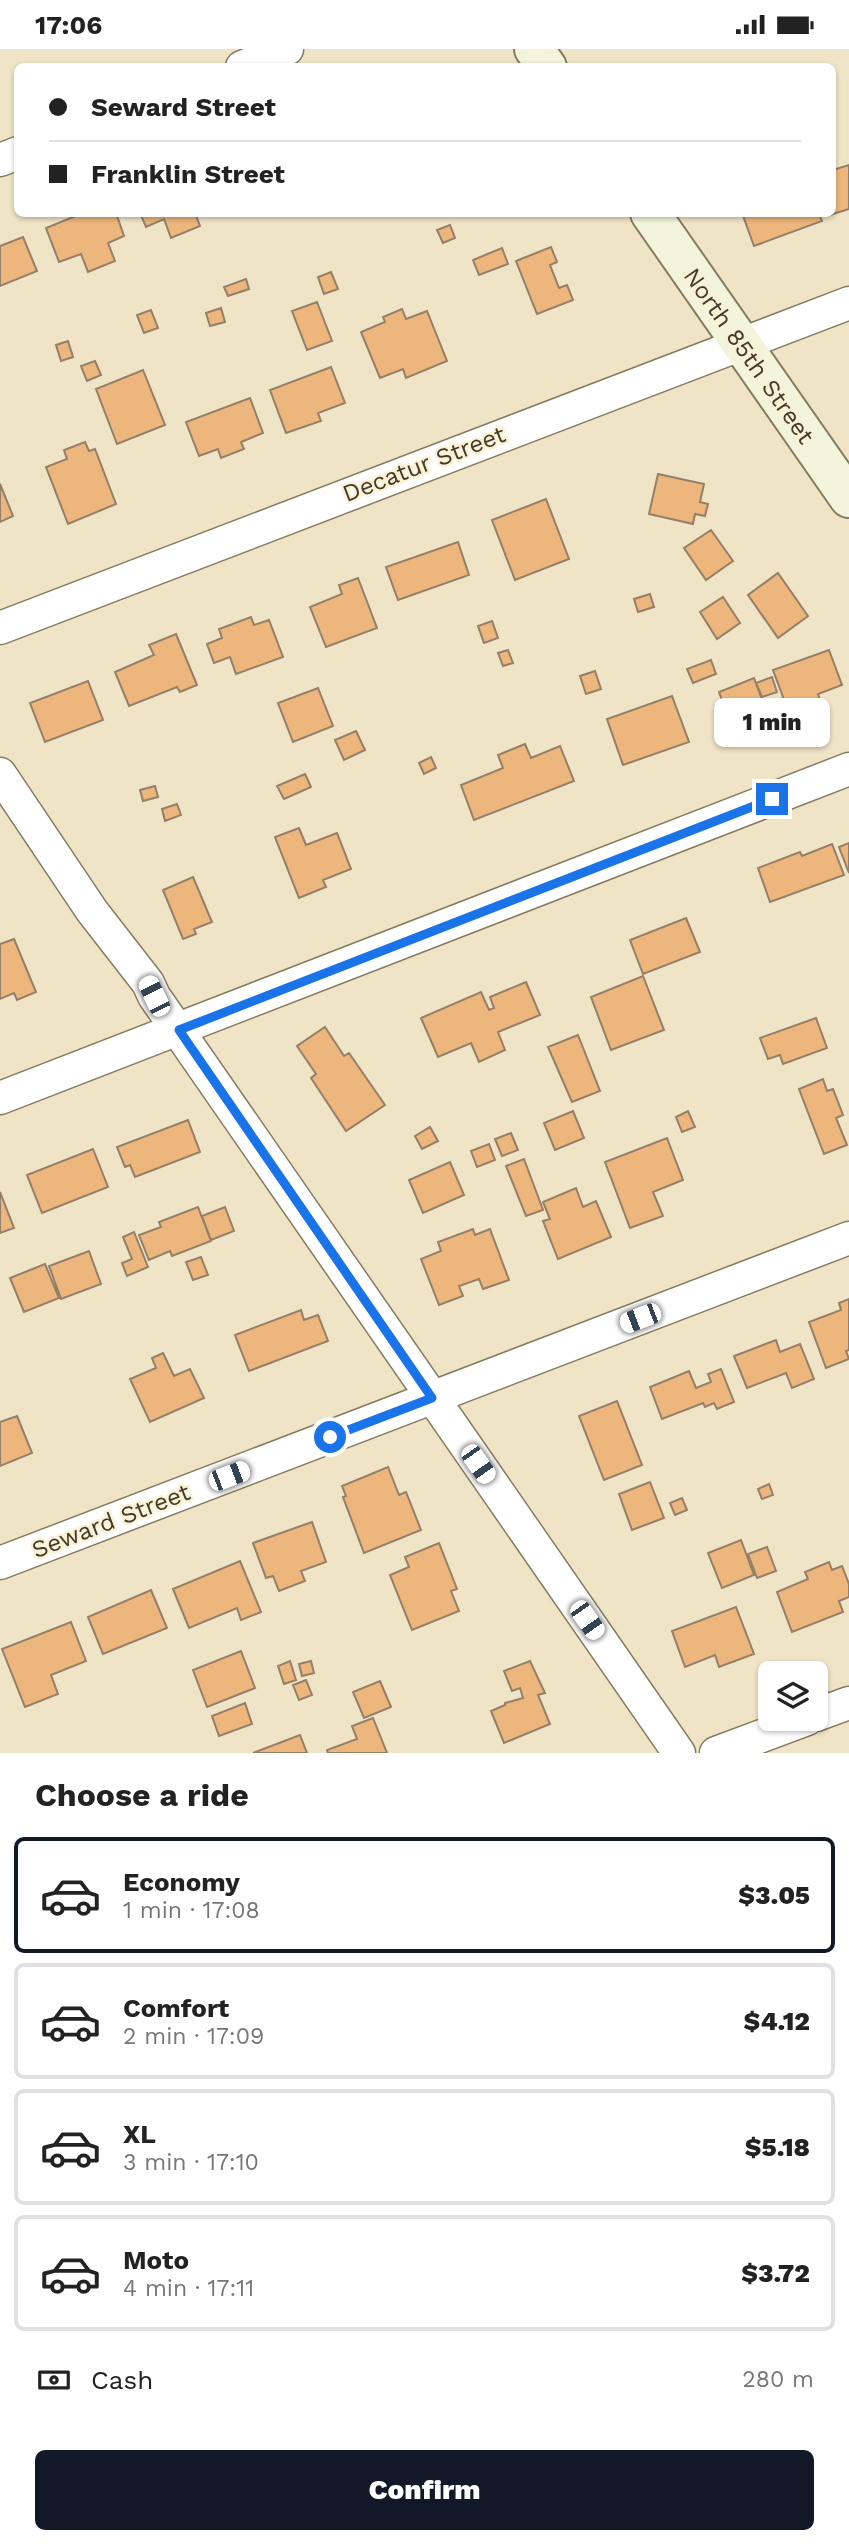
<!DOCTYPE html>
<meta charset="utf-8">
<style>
body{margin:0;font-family:"Work Sans",sans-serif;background:#f6f6f6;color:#222;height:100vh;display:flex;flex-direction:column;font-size:26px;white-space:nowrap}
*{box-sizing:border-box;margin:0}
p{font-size:23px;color:#767676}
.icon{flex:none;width:38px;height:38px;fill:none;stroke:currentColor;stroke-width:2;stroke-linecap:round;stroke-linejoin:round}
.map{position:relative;height:1704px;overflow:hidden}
.details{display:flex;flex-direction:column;background:#fff;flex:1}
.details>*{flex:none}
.banner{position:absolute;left:14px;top:14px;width:822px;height:154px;border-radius:10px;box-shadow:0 2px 5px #0004;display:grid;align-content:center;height:154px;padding:0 35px;background:#fff}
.fabs{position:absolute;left:758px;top:1612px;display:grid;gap:14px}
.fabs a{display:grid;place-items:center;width:70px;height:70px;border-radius:10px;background:#fff;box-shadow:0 2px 5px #0004;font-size:35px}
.end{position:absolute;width:32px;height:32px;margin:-16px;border:9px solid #1a73e8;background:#fff;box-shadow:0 0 0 4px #fff}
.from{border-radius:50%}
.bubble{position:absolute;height:49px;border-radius:10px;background:#fff;box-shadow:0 2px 5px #0004;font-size:23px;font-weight:800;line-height:49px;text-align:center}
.car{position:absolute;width:21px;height:42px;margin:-21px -10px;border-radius:9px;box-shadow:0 0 5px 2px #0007;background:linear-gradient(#fff 24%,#345 0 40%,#fff 0 76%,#345 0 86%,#fff 0)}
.banner b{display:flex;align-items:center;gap:24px;height:66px;font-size:26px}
.banner b+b{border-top:2px solid #e0e0e0}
.banner i{width:18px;height:18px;background:#222}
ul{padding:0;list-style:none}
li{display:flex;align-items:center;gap:21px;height:116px;margin:0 14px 10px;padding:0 21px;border:4px solid #e0e0e0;border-radius:10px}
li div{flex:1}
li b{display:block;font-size:26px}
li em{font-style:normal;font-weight:800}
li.active{border-color:#111827}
li>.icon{width:63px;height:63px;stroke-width:1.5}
h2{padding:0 35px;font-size:32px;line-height:84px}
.pay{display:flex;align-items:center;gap:18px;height:77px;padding:0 35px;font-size:26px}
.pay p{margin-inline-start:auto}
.button{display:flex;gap:14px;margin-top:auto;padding:14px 35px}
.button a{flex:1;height:80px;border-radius:10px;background:#111827;color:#fff;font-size:28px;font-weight:800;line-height:80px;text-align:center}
.status{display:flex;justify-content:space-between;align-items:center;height:49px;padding:0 35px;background:#fff;direction:ltr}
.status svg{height:19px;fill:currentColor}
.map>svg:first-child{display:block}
</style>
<div class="status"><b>17:06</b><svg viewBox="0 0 49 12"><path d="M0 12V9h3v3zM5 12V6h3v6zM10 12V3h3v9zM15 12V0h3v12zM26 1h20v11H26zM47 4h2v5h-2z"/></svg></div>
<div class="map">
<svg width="849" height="1704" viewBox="0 0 849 1704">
<rect width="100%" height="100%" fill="#efe4c6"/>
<path fill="#ecb67c" stroke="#957f69" stroke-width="2" d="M849 116V160L830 166 829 164H833V121Z
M83 164H116L124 187 108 194 115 212 88 223 81 205 59 213 46 179Z
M140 164H195L200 177 171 189 164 170 146 178Z
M742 164H819L822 172 754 197Z
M450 176 455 189 443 194 437 181Z
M23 188 37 222 0 237V197Z
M551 198 557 213 550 216 559 239 567 236 573 251 537 265 516 212Z
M502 199 508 215 479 226 473 211Z
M331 223 338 240 324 245 318 228Z
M246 230 249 240 228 247 224 238Z
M317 253 332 292 307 301 292 262Z
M221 259 225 273 210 277 206 264Z
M402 260 406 270 427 262 447 312 406 329 403 320 380 329 361 283 385 273 383 268Z
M151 261 158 279 144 284 137 266Z
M68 292 73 308 61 312 56 296Z
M95 312 101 326 87 332 81 317Z
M331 318 345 354 318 364 321 372 286 384 270 341Z
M143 321 165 376 117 395 96 340Z
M250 349 263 384 241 393 244 400 221 409 218 400 199 407 186 373Z
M85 393 89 402 95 400 116 455 68 475 46 418 67 410 64 401Z
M658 425 704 435 700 453 708 455 705 467 695 465 693 475 649 465Z
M0 435 13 467 0 473Z
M546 450 569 510 515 531 492 471Z
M711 481 733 512 706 531 684 499Z
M458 493 469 526 398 551 386 518Z
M778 524 808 567 778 589 748 546Z
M358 529 377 579 326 598 310 558 342 545 339 536Z
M650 545 654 558 638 563 634 550Z
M723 548 740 574 717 590 700 563Z
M251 568 254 576 269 571 283 608 236 625 230 608 214 614 207 595 222 589 219 580Z
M492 572 498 589 484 594 478 577Z
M176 585 197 636 180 643 177 638 129 657 115 623 154 606 149 596Z
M508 601 513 614 503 617 498 604Z
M829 601 842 636 818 645 825 665 787 680 779 658 786 656 773 621Z
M711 611 716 625 693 634 687 620Z
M595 622 601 640 586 645 580 627Z
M772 628 777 643 762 648 756 634Z
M754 629 767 664 731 677 719 643Z
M88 632 103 671 45 693 30 654Z
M318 639 333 677 293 693 278 654Z
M672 647 689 693 623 716 607 670Z
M356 682 365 701 344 711 335 691Z
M525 695 531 709 560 697 574 732 474 771 461 736 503 719 498 706Z
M431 708 436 719 424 725 419 714Z
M305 725 311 738 284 750 277 737Z
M155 737 158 748 143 752 140 741Z
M177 755 181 766 165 772 162 760Z
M299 779 306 796 337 784 351 820 323 831 326 838 299 849 275 788Z
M849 794V824L839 798Z
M832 795 844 826 770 853 758 819 800 803 802 807Z
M193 828 212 873 194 880 196 885 183 890 163 841Z
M686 869 700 903 643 925 630 891Z
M14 890 36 943 17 951 14 944 0 950V895Z
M643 927 664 981 611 1001 591 948Z
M526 933 540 966 498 983 505 1001 479 1013 471 994 438 1008 421 969 481 943 489 961 494 959 490 948Z
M816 969 827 999 783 1015 780 1006 768 1010 760 989Z
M325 978 344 1007 349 1004 385 1056 346 1082 311 1029 316 1025 297 997Z
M578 986 600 1042 572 1053 548 998Z
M823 1030 827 1042 833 1040 843 1066 836 1069 847 1096 824 1105 799 1040Z
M573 1062 584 1089 555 1101 544 1074Z
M688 1062 695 1078 682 1083 676 1068Z
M188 1071 200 1103 135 1128 130 1116 125 1118 117 1098Z
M430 1078 438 1092 422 1100 415 1087Z
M511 1084 518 1101 502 1107 495 1090Z
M667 1089 683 1131 653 1143 663 1167 630 1179 605 1113Z
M489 1095 495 1111 477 1118 471 1102Z
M93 1100 108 1138 42 1164 27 1126Z
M524 1110 543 1161 526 1167 506 1117Z
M450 1113 464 1146 423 1164 409 1131Z
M576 1139 583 1158 596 1152 611 1188 558 1210 543 1172 550 1170 543 1153Z
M0 1143 14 1179 0 1184Z
M198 1158 211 1192 172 1207 170 1202 149 1211 139 1186 161 1178 159 1173Z
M225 1158 234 1182 211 1191 202 1167Z
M473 1180 475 1186 490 1180 509 1231 483 1240 479 1230 459 1237 463 1247 439 1256 421 1210 441 1202 438 1193Z
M134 1183 148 1218 127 1227 122 1214 132 1210 123 1188Z
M89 1202 101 1235 61 1250 49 1217Z
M201 1208 208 1226 193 1231 186 1213Z
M45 1215 59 1249 24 1263 10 1229Z
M849 1250V1301L846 1302 849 1310 826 1319 809 1273 841 1261 839 1254Z
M301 1261 304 1271 318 1266 328 1292 249 1322 235 1286Z
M776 1291 780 1303 800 1295 814 1330 792 1339 786 1324 747 1339 734 1307Z
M163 1304 174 1327 190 1320 204 1349 150 1373 130 1330 156 1319 152 1309Z
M721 1320 734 1353 717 1360 714 1354 705 1358 703 1354 662 1370 650 1338 689 1322 696 1339 711 1333 708 1325Z
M617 1352 642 1416 604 1431 579 1367Z
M17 1367 32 1404 0 1417V1373Z
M388 1418 399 1446 406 1443 421 1481 364 1504 343 1448 346 1447 342 1437Z
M650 1433 664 1469 632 1481 619 1445Z
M769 1435 773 1446 762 1450 758 1440Z
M682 1449 687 1461 675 1466 670 1454Z
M312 1473 326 1513 301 1522 305 1532 279 1542 273 1527 266 1529 253 1494Z
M741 1491 754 1526 722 1539 708 1504Z
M439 1494 457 1540 451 1542 459 1562 412 1581 390 1526 409 1518 405 1508Z
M767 1498 776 1522 757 1529 748 1505Z
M240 1512 261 1563 241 1571 237 1559 189 1579 173 1540Z
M829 1513 832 1521 842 1517 849 1535V1548L839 1552 843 1563 792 1583 777 1543 808 1530 805 1523Z
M151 1541 167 1579 103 1605 88 1568Z
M736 1558 754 1605 719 1618 715 1606 685 1618 672 1582Z
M71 1573 86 1612 51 1626 58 1645 25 1658 2 1600Z
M241 1602 255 1639 207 1658 193 1621Z
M290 1612 296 1631 284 1635 278 1617Z
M311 1612 314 1624 302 1627 299 1615Z
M530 1612 545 1644 538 1646 550 1675 504 1694 491 1662 505 1656V1654L523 1649 520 1639 512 1642 504 1622Z
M306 1631 312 1646 299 1651 293 1636Z
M380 1632 391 1658 364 1669 353 1643Z
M245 1654 252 1675 219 1687 212 1667Z
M373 1669 387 1704H328L327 1701 357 1690 352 1677Z
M300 1686 307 1704H253Z"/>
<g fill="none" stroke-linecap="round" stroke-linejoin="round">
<g stroke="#857c60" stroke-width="35">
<path id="street" d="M242 18 287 0
M0 111 18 104
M0 579 849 254
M0 725 92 862 148 934 154 947 679 1704
M0 1049 849 720
M0 1514 849 1189
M816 1666 849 1654
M716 1704 807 1670"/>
</g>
<g stroke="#857c60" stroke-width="42">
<path id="secondary" d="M534 0 547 18
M650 164 849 449"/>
</g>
<use href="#street" stroke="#fff" stroke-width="32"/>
<use href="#secondary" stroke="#f2f5db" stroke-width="38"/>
</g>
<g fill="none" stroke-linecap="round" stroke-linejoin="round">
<path stroke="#1a73e8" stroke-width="9" d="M330 1388 432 1349 179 981 772 750"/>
</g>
<g text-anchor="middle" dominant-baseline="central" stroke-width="5" stroke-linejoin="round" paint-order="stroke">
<g font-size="24" fill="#3f3b2f" stroke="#fcf2d3">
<text transform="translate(749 307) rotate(55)">North 85th Street</text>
<text transform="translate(424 415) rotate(-21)">Decatur Street</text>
<text transform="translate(111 1472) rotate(-21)">Seward Street</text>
</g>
</g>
</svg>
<div class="fabs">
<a><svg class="icon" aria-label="layers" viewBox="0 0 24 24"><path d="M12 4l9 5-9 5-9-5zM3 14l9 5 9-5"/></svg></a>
</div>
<i class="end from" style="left:330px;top:1388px"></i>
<i class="end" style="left:772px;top:750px"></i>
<div class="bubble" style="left:714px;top:649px;width:116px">1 min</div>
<i class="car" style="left:154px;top:947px;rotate:334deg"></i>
<i class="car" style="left:640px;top:1269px;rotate:249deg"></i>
<i class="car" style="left:478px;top:1415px;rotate:145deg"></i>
<i class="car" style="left:229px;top:1427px;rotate:69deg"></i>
<i class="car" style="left:587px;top:1571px;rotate:145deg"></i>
<div class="banner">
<b><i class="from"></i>Seward Street</b>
<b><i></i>Franklin Street</b>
</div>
</div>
<section class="details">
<h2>Choose a ride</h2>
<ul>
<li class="active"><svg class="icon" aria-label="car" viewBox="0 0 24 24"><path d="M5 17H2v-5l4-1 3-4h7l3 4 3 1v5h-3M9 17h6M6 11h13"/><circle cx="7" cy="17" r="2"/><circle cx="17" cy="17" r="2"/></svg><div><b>Economy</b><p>1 min · 17:08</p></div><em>$3.05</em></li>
<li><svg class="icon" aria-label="car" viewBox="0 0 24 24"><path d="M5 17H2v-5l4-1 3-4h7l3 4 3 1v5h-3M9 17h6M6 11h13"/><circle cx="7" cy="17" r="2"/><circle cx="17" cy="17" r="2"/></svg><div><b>Comfort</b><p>2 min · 17:09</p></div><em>$4.12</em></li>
<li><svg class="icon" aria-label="car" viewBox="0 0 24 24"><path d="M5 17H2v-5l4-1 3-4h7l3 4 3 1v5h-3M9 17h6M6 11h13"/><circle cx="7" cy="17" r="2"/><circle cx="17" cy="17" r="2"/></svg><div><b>XL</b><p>3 min · 17:10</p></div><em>$5.18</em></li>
<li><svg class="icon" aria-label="car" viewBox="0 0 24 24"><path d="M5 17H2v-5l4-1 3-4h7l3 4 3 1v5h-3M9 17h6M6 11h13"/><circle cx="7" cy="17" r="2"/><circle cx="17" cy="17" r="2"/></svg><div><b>Moto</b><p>4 min · 17:11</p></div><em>$3.72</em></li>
</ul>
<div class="pay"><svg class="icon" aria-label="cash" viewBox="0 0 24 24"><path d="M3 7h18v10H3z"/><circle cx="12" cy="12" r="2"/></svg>Cash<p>280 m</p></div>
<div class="button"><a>Confirm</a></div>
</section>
